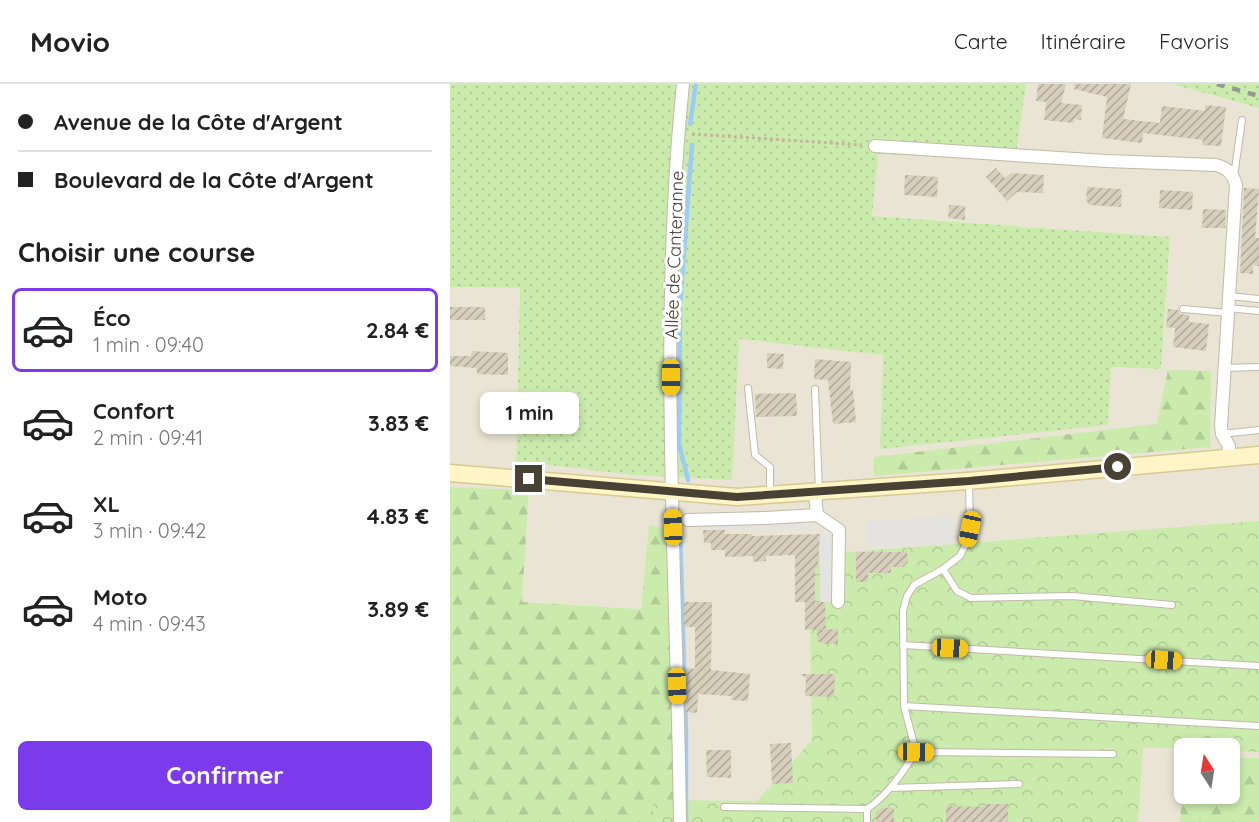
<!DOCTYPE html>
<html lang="fr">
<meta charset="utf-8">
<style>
body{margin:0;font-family:Quicksand,sans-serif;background:#f2f2f2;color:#222;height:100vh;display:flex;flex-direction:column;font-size:22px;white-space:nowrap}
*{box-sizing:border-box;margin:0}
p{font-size:20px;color:#767676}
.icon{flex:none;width:33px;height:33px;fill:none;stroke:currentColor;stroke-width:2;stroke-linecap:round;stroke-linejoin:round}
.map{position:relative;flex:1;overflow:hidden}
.panel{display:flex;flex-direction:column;background:#fff;width:450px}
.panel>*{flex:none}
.hud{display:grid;align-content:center;height:132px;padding:0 18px;background:#fff}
.needle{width:39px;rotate:348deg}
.tools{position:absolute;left:724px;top:654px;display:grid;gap:12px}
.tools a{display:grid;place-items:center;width:66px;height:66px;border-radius:9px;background:#fff;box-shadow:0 3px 9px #0003;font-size:30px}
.end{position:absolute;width:27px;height:27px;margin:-14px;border:8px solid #484235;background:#fff;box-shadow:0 0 0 3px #fff}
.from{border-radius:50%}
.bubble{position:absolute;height:42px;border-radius:9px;background:#fff;box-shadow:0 3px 9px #0003;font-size:20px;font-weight:700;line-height:42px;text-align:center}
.car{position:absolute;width:18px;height:36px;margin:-18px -9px;border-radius:8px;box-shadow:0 0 4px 2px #0007;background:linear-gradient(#f5c518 24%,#345 0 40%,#f5c518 0 76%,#345 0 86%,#f5c518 0)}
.hud b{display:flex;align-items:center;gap:21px;height:57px;font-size:22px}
.hud b+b{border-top:2px solid #e0e0e0}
.hud i{width:15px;height:15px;background:#222}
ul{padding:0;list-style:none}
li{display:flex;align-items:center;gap:18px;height:84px;margin:0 12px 9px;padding:0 6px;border:3px solid transparent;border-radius:9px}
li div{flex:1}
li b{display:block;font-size:22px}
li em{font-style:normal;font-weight:700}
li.active{border-color:#7c3aed}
li>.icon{width:54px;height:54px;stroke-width:1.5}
h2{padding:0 18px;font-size:27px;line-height:72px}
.button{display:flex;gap:12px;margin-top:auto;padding:12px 18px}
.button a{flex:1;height:69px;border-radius:9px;background:#7c3aed;color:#fff;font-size:24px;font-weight:700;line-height:69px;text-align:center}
header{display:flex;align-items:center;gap:36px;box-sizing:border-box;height:84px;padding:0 30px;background:#fff;border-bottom:2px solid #e0e0e0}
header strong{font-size:28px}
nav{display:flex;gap:33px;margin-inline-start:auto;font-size:21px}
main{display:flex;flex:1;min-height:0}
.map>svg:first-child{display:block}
</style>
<header>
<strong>Movio</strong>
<nav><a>Carte</a><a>Itinéraire</a><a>Favoris</a></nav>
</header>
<main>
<section class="panel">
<div class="hud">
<b><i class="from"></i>Avenue de la Côte d'Argent</b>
<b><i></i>Boulevard de la Côte d'Argent</b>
</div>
<h2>Choisir une course</h2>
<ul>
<li class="active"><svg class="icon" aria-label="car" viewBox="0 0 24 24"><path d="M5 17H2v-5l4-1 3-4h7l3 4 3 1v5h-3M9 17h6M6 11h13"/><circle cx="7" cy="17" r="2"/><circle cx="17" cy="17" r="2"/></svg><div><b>Éco</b><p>1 min · 09:40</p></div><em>2.84 €</em></li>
<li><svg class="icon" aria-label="car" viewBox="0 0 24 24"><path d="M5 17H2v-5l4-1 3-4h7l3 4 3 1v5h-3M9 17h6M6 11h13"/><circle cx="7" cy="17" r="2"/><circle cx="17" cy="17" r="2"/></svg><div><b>Confort</b><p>2 min · 09:41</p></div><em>3.83 €</em></li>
<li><svg class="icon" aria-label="car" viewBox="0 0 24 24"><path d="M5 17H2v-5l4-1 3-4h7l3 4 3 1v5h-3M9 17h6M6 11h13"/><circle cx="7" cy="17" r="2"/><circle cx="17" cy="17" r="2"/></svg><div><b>XL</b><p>3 min · 09:42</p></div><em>4.83 €</em></li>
<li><svg class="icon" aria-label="car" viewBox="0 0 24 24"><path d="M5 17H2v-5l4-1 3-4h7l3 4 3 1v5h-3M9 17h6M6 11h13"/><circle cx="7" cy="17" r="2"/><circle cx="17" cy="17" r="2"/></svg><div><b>Moto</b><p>4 min · 09:43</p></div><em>3.89 €</em></li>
</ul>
<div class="button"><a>Confirmer</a></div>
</section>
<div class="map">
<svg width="809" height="738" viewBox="0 0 809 738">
<defs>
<pattern id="grass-dots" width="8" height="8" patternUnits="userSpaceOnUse" patternTransform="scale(1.5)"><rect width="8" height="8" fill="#cbebad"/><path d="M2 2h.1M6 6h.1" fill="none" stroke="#b0cb95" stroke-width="1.8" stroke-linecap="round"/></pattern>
<pattern id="forest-firs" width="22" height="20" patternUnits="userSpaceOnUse" patternTransform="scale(1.5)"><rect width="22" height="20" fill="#cbebad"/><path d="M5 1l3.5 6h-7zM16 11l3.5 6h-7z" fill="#b0cb95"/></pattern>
<pattern id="park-crowns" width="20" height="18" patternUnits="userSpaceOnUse" patternTransform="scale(1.5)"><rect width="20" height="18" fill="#cbebad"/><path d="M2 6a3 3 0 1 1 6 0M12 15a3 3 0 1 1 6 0" fill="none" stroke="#b0cb95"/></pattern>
<pattern id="building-hatch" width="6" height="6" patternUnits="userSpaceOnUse" patternTransform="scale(1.5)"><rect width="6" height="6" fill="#d7cebb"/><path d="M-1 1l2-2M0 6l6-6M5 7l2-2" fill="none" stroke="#b0a999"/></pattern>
</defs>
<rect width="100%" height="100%" fill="#f4f1e7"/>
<path fill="#e9e4d4" d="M576 0H722L809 24V674L780 673V664H735L730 738H227L219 446 199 442 191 525 72 518 79 406 0 403V203L70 204 66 376 288 255 433 270 430 365 661 283 711 285 720 153 422 132 427 70 565 77Z"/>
<path fill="url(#grass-dots)" d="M0 0H576L565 77 428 70 422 132 720 153 711 285 661 283 658 341 430 365 433 271 289 255 282 396 184 391 66 377 70 204 0 203Z
M722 0H809V24Z"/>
<path fill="url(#forest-firs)" d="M718 286 761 287 760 363 424 392V373L707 340Z
M0 403 79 406 72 518 191 525 199 441 219 446 227 738H0Z
M734 671 735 710H780V673L809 674V738H730Z"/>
<path fill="url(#park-crowns)" d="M809 437V668L780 667V664H693L688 738H203V716L307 717 362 656 359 471Z"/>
<path fill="#e5e3df" d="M363 431 364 445 253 446 251 435Z
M503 433 504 460 417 464 416 437Z
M370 450H388V518H370Z"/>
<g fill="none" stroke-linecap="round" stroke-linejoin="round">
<path stroke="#9fccf5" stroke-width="4.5" d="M240 40 246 0
M238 396 229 360 230 221 242 61
M230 447 236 650V738"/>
</g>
<path fill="url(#building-hatch)" d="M588 0H616L611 19 632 21 631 36 624 35V39L594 36 596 18 586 17Z
M624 0H681L673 35 710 39 712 22 755 27V21L776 23 771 62 752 61 753 56 693 49 692 59 652 54 657 13 624 5Z
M546 84 555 94 561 89 594 91 593 109 567 108 557 117 536 93Z
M455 91 488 93 487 113 454 111Z
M637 103 672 105 671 123 640 121 636 117Z
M794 104 809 105 805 154H809V182L803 181V190L790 189Z
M710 106 743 108 742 126 709 124Z
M499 121 515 122V136L498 134Z
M753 125 776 126 775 144H752Z
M0 223H35V236H0Z
M718 225 728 226 730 230 739 231V238L759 240 756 267 723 263 725 244 716 243Z
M22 267 58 269V291L27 290V284L0 282V272H21Z
M317 269 334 270 333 285 317 284Z
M365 275 401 278 400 306 403 305 406 338 383 340 378 296 364 295Z
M346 309 347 332 306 333 305 310Z
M253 446H275V450H302V452L370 450 368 483 365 484V518H375L376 545 355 546V518H345V471L316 472V477L303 478V472L275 473V466H261V459H254Z
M406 468H457L458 478 453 483H441V489H418V498H406Z
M234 518H262L261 586 300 590 298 617 281 616 282 612 248 610 247 629 236 628 237 584 245 585V543H234Z
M388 545V560H375L367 557V546Z
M350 590H385L384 613 355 612 356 594Z
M341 659 343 699 322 700 320 660Z
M256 666H281V694L257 693Z
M536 720H558V738H496V722L536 723Z
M431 724H444V738H426V727L431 726Z"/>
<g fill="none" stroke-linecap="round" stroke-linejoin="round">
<g stroke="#c1baa9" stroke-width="8">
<path id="lane" d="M784 92 792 36
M779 212 809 215
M778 224 809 227
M733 225 778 229
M774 284 809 283
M298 304 305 371 320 383V410
M365 305 369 407
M772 350 809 346
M493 485 507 507 521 514 622 512 722 521
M453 561 809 582
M454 622 809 642
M466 668 663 670
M440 704 569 700
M274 723 417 725C438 711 452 689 466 668L454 622 453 527 457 512 464 501 493 485 510 472 517 458 520 445 519 398
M417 725V738"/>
</g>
<g stroke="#c1baa9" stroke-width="14">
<path id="street" d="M425 62 656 77 766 81C778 84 783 90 786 101L771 342 772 350 779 362V374
M365 409 367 431
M238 436 315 434 367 431 389 446 388 518
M230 738C227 492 208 245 233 0"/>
</g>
<g stroke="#d8ca94" stroke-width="19">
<path id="secondary" d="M0 389 287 413 518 397 809 371"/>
</g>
<path stroke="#c3b799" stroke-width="3" stroke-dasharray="3 3" stroke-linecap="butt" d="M242 50 412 61"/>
<use href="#lane" stroke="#fff" stroke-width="6"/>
<use href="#street" stroke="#fff" stroke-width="12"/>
<use href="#secondary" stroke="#fff5c6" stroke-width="16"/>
<path stroke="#979797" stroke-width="4.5" stroke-dasharray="8 8" stroke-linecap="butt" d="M767 0 809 12"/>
</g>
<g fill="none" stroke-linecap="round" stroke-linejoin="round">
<path stroke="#484235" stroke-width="8" d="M79 395 287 413 519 397 668 383"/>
</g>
<g text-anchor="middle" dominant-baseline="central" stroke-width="6" stroke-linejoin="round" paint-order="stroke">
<g font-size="18" fill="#484235" stroke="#fff">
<text transform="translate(224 171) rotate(-88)">Allée de Canteranne</text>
</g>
</g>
</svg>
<div class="tools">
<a><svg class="needle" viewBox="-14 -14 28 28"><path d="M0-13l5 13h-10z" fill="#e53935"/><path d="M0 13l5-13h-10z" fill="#767676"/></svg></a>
</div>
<i class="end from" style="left:668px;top:383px"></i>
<i class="end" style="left:79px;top:395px"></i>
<div class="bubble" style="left:30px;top:308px;width:99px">1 min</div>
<i class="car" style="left:221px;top:293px;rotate:180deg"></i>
<i class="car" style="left:223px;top:443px;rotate:358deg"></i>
<i class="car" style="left:520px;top:445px;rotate:192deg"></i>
<i class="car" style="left:500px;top:564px;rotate:93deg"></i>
<i class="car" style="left:714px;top:576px;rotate:94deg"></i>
<i class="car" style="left:227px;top:602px;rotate:178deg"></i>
<i class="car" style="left:466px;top:668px;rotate:91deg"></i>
</div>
</main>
